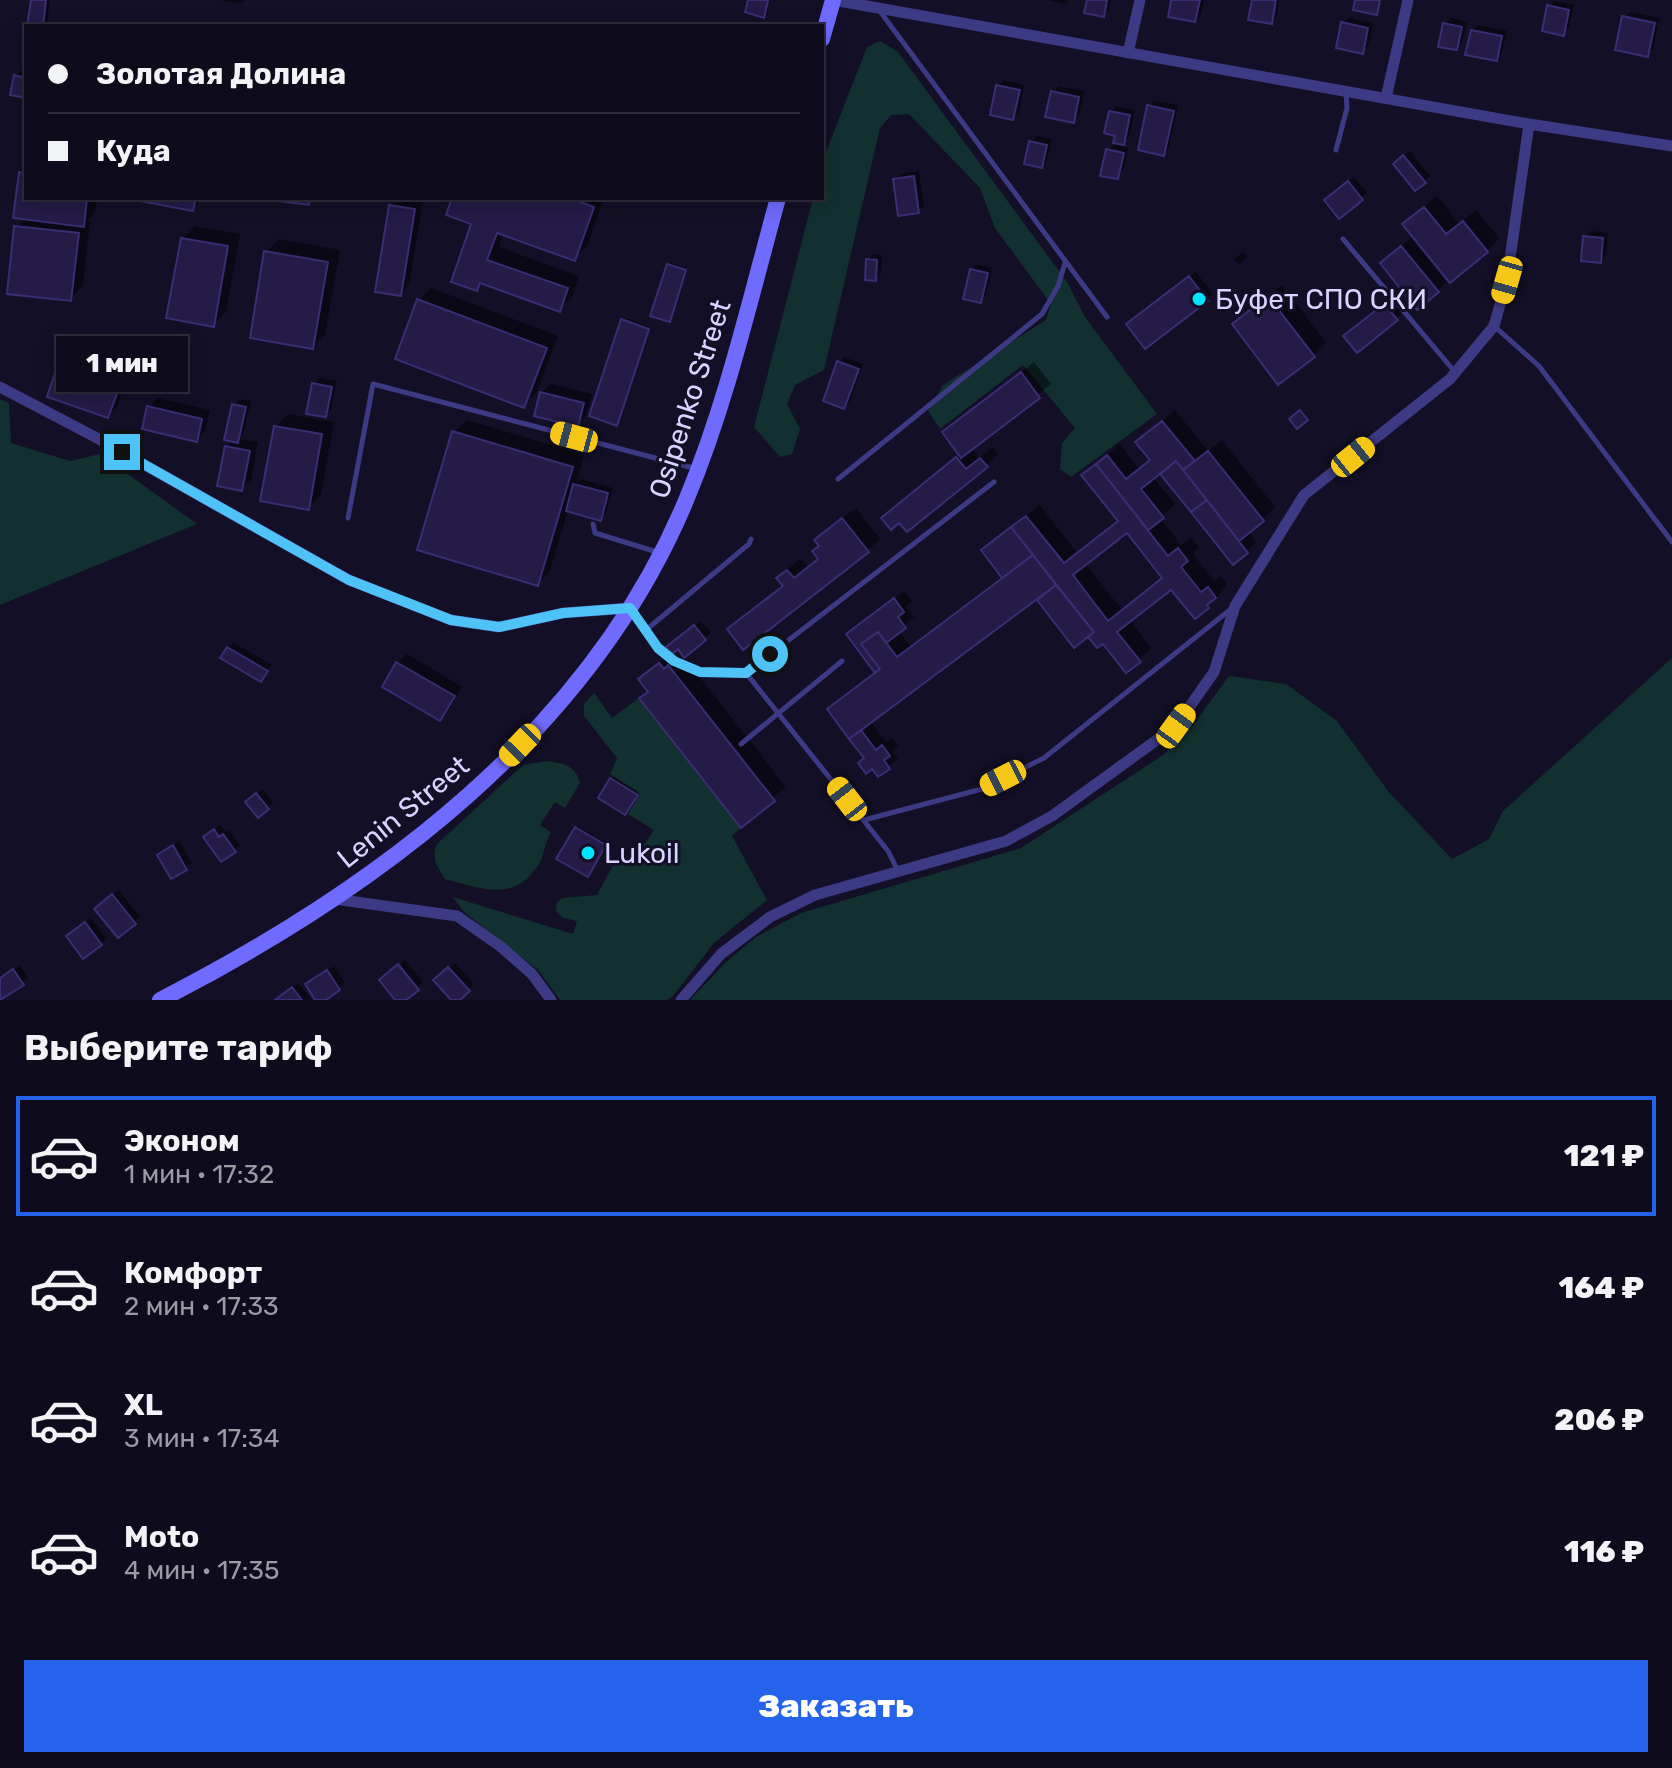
<!DOCTYPE html>
<html lang="ru">
<meta charset="utf-8">
<style>
body{margin:0;font-family:Rubik,sans-serif;background:#171425;color:#f1f3f6;height:100vh;display:flex;flex-direction:column;font-size:30px;white-space:nowrap}
*{box-sizing:border-box;margin:0}
p{font-size:26px;color:#9b9ba3}
.icon{flex:none;width:44px;height:44px;fill:none;stroke:currentColor;stroke-width:2;stroke-linecap:round;stroke-linejoin:round}
.map{position:relative;height:1000px;overflow:hidden}
.drawer{display:flex;flex-direction:column;background:#0e0b1c;flex:1}
.drawer>*{flex:none}
.top-card{position:absolute;left:24px;top:24px;width:800px;height:176px;border-radius:0px;box-shadow:0 4px 20px #0003,0 0 0 2px #2e2b3b;display:grid;align-content:center;height:176px;padding:0 24px;background:#0e0b1c}
.end{position:absolute;width:36px;height:36px;margin:-18px;border:10px solid #4fc3f7;background:#111;box-shadow:0 0 0 4px #111}
.from{border-radius:50%}
.bubble{position:absolute;height:56px;border-radius:0px;background:#0e0b1c;box-shadow:0 4px 20px #0003,0 0 0 2px #2e2b3b;font-size:26px;font-weight:800;line-height:56px;text-align:center}
.car{position:absolute;width:24px;height:48px;margin:-24px -12px;border-radius:10px;box-shadow:0 0 6px 2px #0007;background:linear-gradient(#f5c518 24%,#345 0 40%,#f5c518 0 76%,#345 0 86%,#f5c518 0)}
.top-card b{display:flex;align-items:center;gap:28px;height:76px;font-size:30px}
.top-card b+b{border-top:2px solid #2e2b3b}
.top-card i{width:20px;height:20px;background:#f1f3f6}
ul{padding:0;list-style:none}
li{display:flex;align-items:center;gap:24px;height:120px;margin:0 16px 12px;padding:0 8px;border:4px solid transparent;border-radius:0px}
li div{flex:1}
li b{display:block;font-size:30px}
li em{font-style:normal;font-weight:800}
li.on{border-color:#2563eb}
li>.icon{width:72px;height:72px;stroke-width:1.5}
h2{padding:0 24px;font-size:36px;line-height:96px}
.cta{display:flex;gap:16px;margin-top:auto;padding:16px 24px}
.cta a{flex:1;height:92px;border-radius:0px;background:#2563eb;color:#fff;font-size:32px;font-weight:800;line-height:92px;text-align:center}
.map>svg:first-child{display:block}
</style>
<div class="map">
<svg width="1672" height="1000" viewBox="0 0 1672 1000">
<rect width="100%" height="100%" fill="#130f26"/>
<path fill="#12302f" d="M880 41 898 52 1067 282 1085 317 1157 414 1071 477 1060 469 1062 443 1075 428 1023 365 940 429 928 411 943 385 1046 320 1051 304 995 228 980 188 909 114 891 115 880 128 824 370 795 385 787 404 800 429 792 454 780 457 754 427 813 198H822L824 157 867 47Z
M0 399 9 403 11 443 70 461 100 454 197 524 0 605Z
M1672 658V1000H690L725 963 756 937 801 913 1021 848 1163 755 1193 725 1229 676 1286 684 1337 721 1388 791 1452 859 1489 839 1503 811Z
M594 693 612 718 639 698 741 828 732 836 767 900 714 943 673 996 667 1000H560L538 970 464 912 453 897 573 934 577 921 563 918 556 911 557 902 562 898 597 895 616 860 632 862 654 830 628 814 640 794 610 774 617 758 584 716V704Z
M548 761C565 764 575 765 580 783L565 808 555 802 540 825 551 832C545 842 545 852 540 862 517 903 482 889 445 879 437 866 431 859 437 844L523 765Z"/>
<path fill="#0007" fill-rule="evenodd" d="M33 0H50L47 26H30Z
M220 0H245L241 4Z
M1049 0H1069L1065 4Z
M1089 0H1111L1109 9 1103 15Z
M1173 0H1204L1201 15 1195 20Z
M1254 0H1279L1277 16 1271 22Z
M1555 1 1574 5 1569 28 1563 33 1549 6Z
M1630 12 1660 18 1659 22 1626 15Z
M1626 16V19L1658 26 1653 49 1647 55 1624 17Z
M1349 18 1373 23 1368 46 1362 51 1343 23Z
M1451 18 1467 22 1462 42 1457 48 1445 24Z
M1478 25 1507 31 1502 53 1496 59 1472 31Z
M25 67H26V96L15 76Z
M1004 80 1024 85 1019 112 1013 118 998 86Z
M1059 86 1084 91 1079 115 1073 121 1053 92Z
M1155 101 1178 105 1169 148 1163 154 1149 106Z
M1116 106 1135 110 1129 137 1120 146 1128 148 1123 171 1117 177 1108 150 1115 145 1117 134 1111 112Z
M1037 136 1052 139 1047 160 1041 166 1031 142Z
M1410 151 1430 176 1424 181 1401 158Z
M26 167V198H97L95 213 87 221H90L83 286 70 299 16 227 25 218 21 173Z
M919 171 924 206 918 211 895 180 901 174Z
M1354 177 1367 193 1361 198 1332 195Z
M1437 196 1459 224 1476 210 1499 238 1487 251 1405 224Z
M134 198H204L193 209Z
M399 198 423 201 409 285 400 294 391 206Z
M455 198H604L587 246 574 258 503 234 499 247 579 276 572 297 559 309 483 282 476 289 474 222Z
M195 226 240 234 226 312 213 325 182 239Z
M1591 231 1608 233 1606 255 1600 261 1585 237Z
M1411 238 1446 282 1437 291 1391 254Z
M279 239 340 250 325 335 313 347 266 252Z
M1243 252 1247 257 1239 264 1234 259Z
M874 254 882 255 881 273 875 279 868 260Z
M671 263 687 268 669 320 668 265Z
M977 264 992 268 986 295 981 300 971 270Z
M1196 272 1213 294 1146 346 1134 319Z
M1282 285 1326 343 1314 355 1234 324Z
M431 288 558 336 536 393 523 405 419 300Z
M1394 296 1405 310 1396 319 1355 327Z
M625 318 650 327 617 423 623 320Z
M844 357 863 364 850 401 844 407 839 363Z
M68 359 126 379 117 407 108 416 59 368Z
M1034 362 1051 384 971 448 979 458 993 447 998 454 986 466 896 506 961 454 945 433Z
M320 378 337 381 331 409 326 415 314 384Z
M551 384 592 394 586 416 577 425 541 393Z
M158 398 210 410 205 431 196 440 149 407Z
M240 399 251 401 243 435 240 439 258 442 251 480 241 489 227 447 234 440V405Z
M1175 410 1208 451 1222 440 1275 507 1248 532 1256 542 1233 562 1160 471 1153 477 1175 504 1160 518 1181 545 1191 537 1199 547 1193 554 1214 581 1221 576 1227 584 1220 594 1208 607 1172 587 1130 620 1151 648 1139 660 1096 628 1075 645 1046 595 1065 580 1062 577 870 721 886 742 892 738 898 745 892 751 898 758 889 767 866 758 830 709 877 671 858 625 904 591 912 601 906 607 914 617 899 631 910 646 1003 576 984 550 1040 505 1077 553 1119 520 1084 475 1120 444 1139 469 1151 459 1138 442ZM1127 530 1164 577 1122 610 1085 563ZM869 723 870 725 855 738 859 729Z
M288 414 334 422 321 495 308 507 275 427Z
M467 420 584 455 576 484 581 479 613 488 606 513 600 519 568 510 550 571 537 584 454 432Z
M856 508 880 539 867 551 730 629 784 584 779 578 791 566 801 559 807 567 819 557 821 545 829 528Z
M701 621 711 633 683 656 786 787 741 825 641 679 672 652 677 658 683 653 674 641Z
M234 643 272 665 261 679 228 648Z
M407 654 462 687 449 709 440 718 398 663Z
M614 777 639 792 627 811 612 779Z
M263 789 273 802 268 808 253 797Z
M220 825 226 833 229 830 240 845 235 850 211 831Z
M578 826 607 843 589 873 576 828Z
M179 841 192 863 186 868 159 855Z
M119 890 140 917 134 922 102 903Z
M91 918 106 938 100 944 74 931Z
M405 960 423 982 402 1000H398L387 974Z
M455 963 474 984 457 1000H453L436 980Z
M20 965 28 978 0 996V974L2 977Z
M334 966 345 983 322 1000H317L307 985Z
M298 983 312 1000H277V999Z"/>
<path fill="#241b47" stroke="#3b2d73" stroke-width="2" fill-rule="evenodd" d="M31 0H46L43 26H27Z
M748 0H768L764 18 745 12Z
M1087 0H1107L1104 17 1084 13Z
M1171 0H1200L1195 22 1168 17Z
M1252 0H1276L1272 24 1248 20Z
M1355 0H1380L1377 15 1353 10Z
M1547 5 1569 10 1564 36 1542 31Z
M1622 16 1655 23 1648 57 1615 50Z
M1341 22 1368 28 1363 54 1336 48Z
M1443 23 1462 27 1457 50 1438 47Z
M1471 30 1502 36 1497 61 1465 55Z
M14 75 26 78V98L10 95Z
M996 85 1020 90 1013 120 990 115Z
M1051 91 1079 97 1074 123 1045 117Z
M1147 105 1174 111 1164 156 1138 150Z
M1109 111 1130 115 1124 145 1113 143 1115 136 1104 133Z
M1029 141 1047 145 1042 168 1024 164Z
M1106 149 1124 153 1118 179 1100 176Z
M1403 155 1426 183 1415 191 1393 164Z
M19 172 26 173V198H87L84 227 13 218Z
M914 176 919 213 898 216 893 179Z
M1348 181 1363 200 1339 219 1324 200Z
M125 198H196L193 211Z
M271 198H310L309 205 271 200Z
M452 198H570L594 207 575 261 497 233 487 260 568 288 560 312 480 283 477 291 451 282 471 224 446 215Z
M389 205 415 209 401 296 375 292Z
M1424 207 1446 234 1463 221 1488 252 1450 283 1402 224Z
M14 226 79 233 71 301 7 294Z
M1583 236 1603 238 1601 263 1581 261Z
M181 238 228 246 214 327 166 318Z
M1401 246 1439 292 1417 310 1380 263Z
M264 251 328 262 313 349 250 338Z
M866 259 877 260 876 281 865 280Z
M667 264 686 270 670 322 650 316Z
M970 269 988 273 981 303 963 299Z
M1189 276 1208 301 1145 349 1126 324Z
M1268 296 1315 357 1278 385 1232 324Z
M417 299 547 348 524 408 395 359Z
M1384 304 1398 320 1357 353 1343 336Z
M621 319 649 329 617 426 589 416Z
M837 361 859 369 844 409 823 401Z
M57 367 119 388 108 418 47 397Z
M1021 372 1040 398 961 458 942 432Z
M312 383 332 387 326 417 306 414Z
M540 392 584 403 578 427 534 416Z
M232 404 246 407 238 443 224 440Z
M147 406 202 419 197 442 142 429Z
M1300 410 1308 420 1297 429 1289 419Z
M1162 421 1195 461 1183 470 1176 461 1141 489 1164 518 1148 530 1096 464 1107 455 1126 479 1150 460 1135 442Z
M274 426 322 434 309 510 260 501Z
M452 431 573 467 538 586 417 550Z
M225 446 250 451 242 491 217 486Z
M1208 451 1264 521 1239 541 1183 470Z
M956 457 966 469 980 458 988 467 907 532 899 523 891 530 881 518Z
M1176 461 1207 500 1191 512 1160 474Z
M1096 464 1168 556 1178 548 1188 561 1181 567 1201 592 1208 587 1216 598 1207 605 1209 608 1195 619 1171 590 1117 632 1141 662 1126 673 1103 644 1097 648 1088 637 1094 632 1011 527 1026 516 1064 563 1118 521 1081 475ZM1127 533 1162 578 1108 621 1073 575Z
M573 484 608 493 601 521 566 511Z
M1207 500 1248 553 1233 565 1191 512Z
M842 518 869 552 743 650 727 629 783 586 776 578 787 570 794 578 818 559 812 551 819 546 814 540Z
M1011 527 1033 555 1002 578 981 550Z
M1033 555 1056 585 849 739 827 709 880 669 861 644 878 632 897 657Z
M1056 585 1094 632 1074 648 1037 600Z
M894 598 904 612 898 617 906 628 886 643 878 632 861 644 880 669 875 673 846 634Z
M694 625 706 640 684 658 678 649 672 654 666 647Z
M227 647 268 671 261 682 220 658Z
M396 662 455 696 440 721 382 687Z
M659 663 664 669 668 665 775 801 741 828 639 698 648 692 638 679Z
M861 730 876 750 882 745 890 756 884 760 890 769 878 777 872 769 866 774 858 763 864 758 849 739Z
M610 778 638 795 625 815 598 798Z
M256 793 269 809 258 818 245 802Z
M575 827 606 845 588 877 556 859Z
M214 829 219 837 223 834 236 852 221 862 203 837Z
M173 845 187 870 171 879 157 855Z
M112 894 136 924 118 938 94 909Z
M85 922 102 945 83 959 66 936Z
M398 964 419 990 406 1000H395L379 980Z
M448 967 470 991 460 1000H451L433 980Z
M13 969 24 985 0 1000V978Z
M327 970 340 990 326 1000H315L305 984Z
M292 987 302 1000H275Z"/>
<g fill="none" stroke-linecap="round" stroke-linejoin="round">
<path stroke="#3d3a85" stroke-width="5" d="M879 10 1107 317
M1336 150 1347 108 1346 93
M1343 239 1455 372
M1494 326 1539 366 1672 542
M838 479 1042 314 1058 286 1065 263
M348 518 373 384 697 469
M593 524 595 533 657 552
M631 609C649 635 666 665 700 672 714 675 731 672 746 673L994 482
M646 630 749 544 751 539
M746 673 888 851 898 871
M741 744 842 661
M864 820 982 789 1044 758 1231 609"/>
<path stroke="#3d3a85" stroke-width="11" d="M833 0 1529 124 1672 146
M1128 53 1140 0
M1386 98 1408 0
M0 387 97 438 349 580 451 620 499 627 563 613 630 608
M334 899 457 916 500 946 532 974 551 1000
M681 1000 721 954 770 917 815 895 1006 841 1052 816 1176 726 1214 672 1235 606 1304 495 1450 379 1494 326 1507 280 1529 124"/>
<path stroke="#6f6bff" stroke-width="16" d="M822 39 833 0
M160 1000C377 889 591 731 687 498 727 402 750 299 778 198"/>
</g>
<g fill="none" stroke-linecap="round" stroke-linejoin="round">
<path stroke="#4fc3f7" stroke-width="10" d="M122 452 349 580 451 620 499 627 563 613 630 608 658 648 674 661 700 672 746 673 770 654"/>
</g>
<g fill="#00e5ff" stroke="#130f26" stroke-width="3">
<circle cx="1199" cy="299" r="8"/>
<circle cx="588" cy="853" r="8"/>
</g>
<g text-anchor="middle" dominant-baseline="central" stroke-width="6" stroke-linejoin="round" paint-order="stroke">
<g font-size="28" fill="#d9d4ff" stroke="#130f26" text-anchor="start">
<text x="1215" y="299">Буфет СПО СКИ</text>
<text x="604" y="853">Lukoil</text>
</g>
<g font-size="28" fill="#d9d4ff" stroke="#130f26">
<text transform="translate(690 399) rotate(-72)">Osipenko Street</text>
<text transform="translate(403 812) rotate(-39)">Lenin Street</text>
</g>
</g>
</svg>
<i class="end from" style="left:770px;top:654px"></i>
<i class="end" style="left:122px;top:452px"></i>
<div class="bubble" style="left:56px;top:336px;width:132px">1 мин</div>
<i class="car" style="left:1507px;top:280px;rotate:196deg"></i>
<i class="car" style="left:574px;top:437px;rotate:285deg"></i>
<i class="car" style="left:1353px;top:457px;rotate:51deg"></i>
<i class="car" style="left:1176px;top:726px;rotate:36deg"></i>
<i class="car" style="left:520px;top:745px;rotate:224deg"></i>
<i class="car" style="left:1003px;top:778px;rotate:243deg"></i>
<i class="car" style="left:847px;top:799px;rotate:322deg"></i>
<div class="top-card">
<b><i class="from"></i>Золотая Долина</b>
<b><i></i>Куда</b>
</div>
</div>
<section class="drawer">
<h2>Выберите тариф</h2>
<ul>
<li class="on"><svg class="icon" aria-label="car" viewBox="0 0 24 24"><path d="M5 17H2v-5l4-1 3-4h7l3 4 3 1v5h-3M9 17h6M6 11h13"/><circle cx="7" cy="17" r="2"/><circle cx="17" cy="17" r="2"/></svg><div><b>Эконом</b><p>1 мин · 17:32</p></div><em>121 ₽</em></li>
<li><svg class="icon" aria-label="car" viewBox="0 0 24 24"><path d="M5 17H2v-5l4-1 3-4h7l3 4 3 1v5h-3M9 17h6M6 11h13"/><circle cx="7" cy="17" r="2"/><circle cx="17" cy="17" r="2"/></svg><div><b>Комфорт</b><p>2 мин · 17:33</p></div><em>164 ₽</em></li>
<li><svg class="icon" aria-label="car" viewBox="0 0 24 24"><path d="M5 17H2v-5l4-1 3-4h7l3 4 3 1v5h-3M9 17h6M6 11h13"/><circle cx="7" cy="17" r="2"/><circle cx="17" cy="17" r="2"/></svg><div><b>XL</b><p>3 мин · 17:34</p></div><em>206 ₽</em></li>
<li><svg class="icon" aria-label="car" viewBox="0 0 24 24"><path d="M5 17H2v-5l4-1 3-4h7l3 4 3 1v5h-3M9 17h6M6 11h13"/><circle cx="7" cy="17" r="2"/><circle cx="17" cy="17" r="2"/></svg><div><b>Moto</b><p>4 мин · 17:35</p></div><em>116 ₽</em></li>
</ul>
<div class="cta"><a>Заказать</a></div>
</section>
